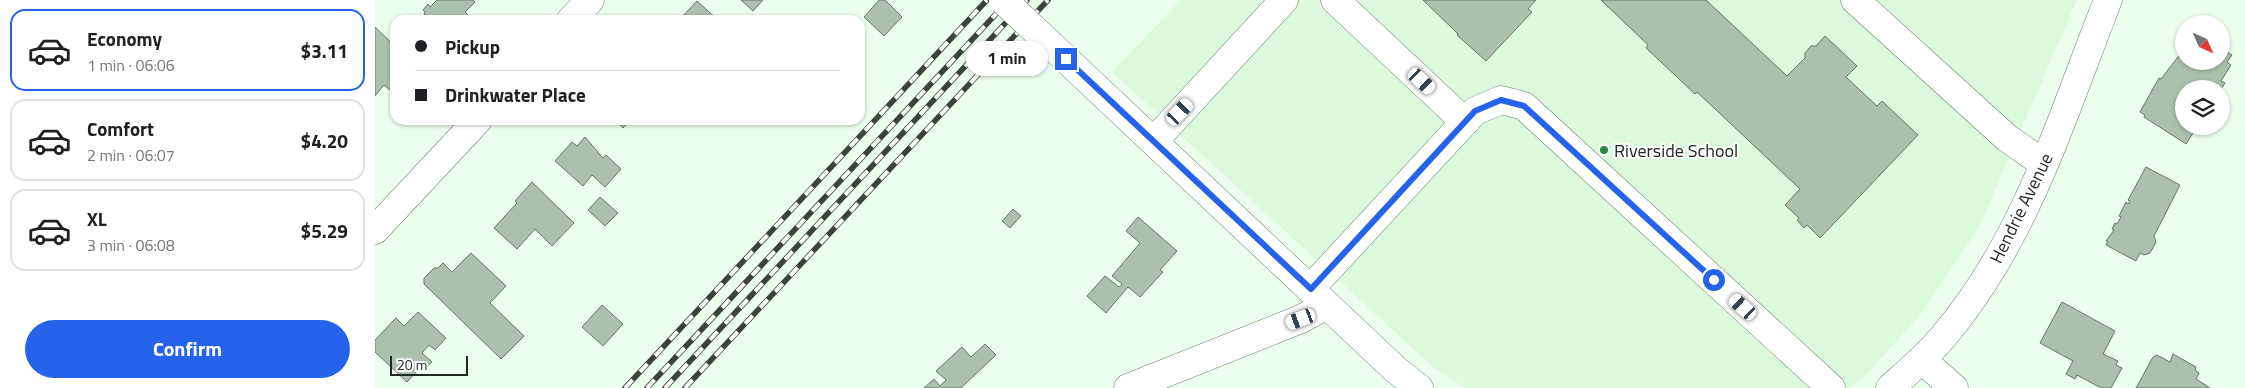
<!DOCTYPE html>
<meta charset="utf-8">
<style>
body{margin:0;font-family:"Titillium Web",sans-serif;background:#f2f2f2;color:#202124;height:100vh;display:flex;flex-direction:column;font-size:19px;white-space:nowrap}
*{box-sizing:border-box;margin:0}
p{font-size:16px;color:#757577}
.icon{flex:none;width:28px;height:28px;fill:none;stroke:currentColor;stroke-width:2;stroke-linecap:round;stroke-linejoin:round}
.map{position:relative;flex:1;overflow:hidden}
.drawer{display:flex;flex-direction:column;background:#fff;width:375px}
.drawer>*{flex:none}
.hud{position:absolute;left:15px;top:15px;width:475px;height:110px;border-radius:15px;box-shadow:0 1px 4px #0004;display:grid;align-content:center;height:110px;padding:0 25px;background:#fff}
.needle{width:32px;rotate:135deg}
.fabs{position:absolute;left:1800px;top:15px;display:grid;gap:10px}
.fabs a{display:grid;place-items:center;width:55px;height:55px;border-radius:50%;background:#fff;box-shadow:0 1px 4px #0004;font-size:25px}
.scale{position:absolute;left:15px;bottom:12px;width:78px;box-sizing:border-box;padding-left:5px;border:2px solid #202821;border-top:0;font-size:14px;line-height:18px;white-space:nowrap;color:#202821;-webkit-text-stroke:4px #fff;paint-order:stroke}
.end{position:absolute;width:22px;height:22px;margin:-11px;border:6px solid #2563eb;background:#fff;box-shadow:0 0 0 2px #fff}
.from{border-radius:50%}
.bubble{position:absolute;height:35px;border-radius:18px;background:#fff;box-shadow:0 1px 4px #0004;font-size:16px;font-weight:700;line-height:35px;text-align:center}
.car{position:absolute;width:15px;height:30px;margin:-15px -8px;border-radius:6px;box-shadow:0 0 4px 1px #0007;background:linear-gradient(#fff 24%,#345 0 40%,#fff 0 76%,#345 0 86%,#fff 0)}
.hud b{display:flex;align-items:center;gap:18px;height:48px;font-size:19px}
.hud b+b{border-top:1px solid #e0e0e0}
.hud i{width:12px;height:12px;background:#202124}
ul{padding:9px 0 0;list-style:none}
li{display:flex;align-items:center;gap:15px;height:82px;margin:0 10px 8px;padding:0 15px;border:2px solid #e0e0e0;border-radius:15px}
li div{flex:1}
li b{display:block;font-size:19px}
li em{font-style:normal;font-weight:700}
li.current{border-color:#2563eb}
li>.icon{width:45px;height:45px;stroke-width:1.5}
.cta{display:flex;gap:10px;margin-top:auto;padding:10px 25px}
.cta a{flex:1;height:58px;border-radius:30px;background:#2563eb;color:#fff;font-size:20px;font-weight:700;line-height:58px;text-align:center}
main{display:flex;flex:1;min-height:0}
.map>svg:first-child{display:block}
</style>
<main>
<section class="drawer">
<ul>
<li class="current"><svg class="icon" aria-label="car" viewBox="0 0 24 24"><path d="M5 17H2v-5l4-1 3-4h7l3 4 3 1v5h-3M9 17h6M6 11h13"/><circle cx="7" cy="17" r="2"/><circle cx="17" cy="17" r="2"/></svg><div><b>Economy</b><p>1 min · 06:06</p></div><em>$3.11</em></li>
<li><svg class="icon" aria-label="car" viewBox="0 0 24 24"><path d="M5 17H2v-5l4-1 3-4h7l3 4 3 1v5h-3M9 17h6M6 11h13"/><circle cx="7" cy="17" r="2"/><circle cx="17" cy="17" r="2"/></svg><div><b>Comfort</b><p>2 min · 06:07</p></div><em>$4.20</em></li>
<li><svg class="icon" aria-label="car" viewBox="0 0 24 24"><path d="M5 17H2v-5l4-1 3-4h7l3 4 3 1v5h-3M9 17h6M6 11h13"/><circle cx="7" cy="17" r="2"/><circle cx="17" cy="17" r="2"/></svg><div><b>XL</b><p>3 min · 06:08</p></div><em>$5.29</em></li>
</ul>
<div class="cta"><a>Confirm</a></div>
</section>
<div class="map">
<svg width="1870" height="388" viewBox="0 0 1870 388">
<rect width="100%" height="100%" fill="#ecfeed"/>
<path fill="#dcf9de" d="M806 0H1702L1604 227 1545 315 1488 378 1474 388H1090L1058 367 737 72Z"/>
<path fill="#abc0ad" stroke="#657866" d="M62 0H98L100 2 90 12 96 18 94 20H55L49 14 50 12 48 10 53 4 55 7Z
M366 0H388L378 11Z
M504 0H510L527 17 509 36 489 17Z
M1048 0H1161L1153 9 1157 12 1111 61 1082 35 1083 34Z
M1226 0H1331L1412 76 1430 58V53L1436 46H1441L1450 36 1482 66 1471 77 1502 106 1507 101 1543 135 1445 238 1432 225 1429 228 1422 220 1424 218 1410 205 1425 189 1322 92 1320 94 1271 48 1273 45Z
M322 1 343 20H304Z
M0 27 20 46V85L15 90 9 85 0 96Z
M1846 48 1857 55 1852 62 1856 65 1846 81 1850 83 1846 89H1809V126H1830L1825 133 1820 130 1811 144 1769 117 1770 115 1765 112 1784 78 1786 79 1809 49V61H1846Z
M240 120H256L248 128Z
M210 137 228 158 231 155 246 169 230 187 217 175 208 186 180 161 197 142 202 146Z
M1771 167 1805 185 1779 236 1781 242 1775 253 1769 255 1765 253 1761 261 1731 245 1733 241H1731L1739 230 1737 229 1740 223 1742 224 1746 217 1744 216 1751 202 1753 204 1755 201 1753 200Z
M157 182 199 223 177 246 160 229 142 249 119 228 142 203 140 201Z
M225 197 243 213 230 226 213 210Z
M638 209 646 216 635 228 627 221Z
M763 217 802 251 785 270 788 272 765 297 753 287 731 313 712 296 730 276 744 287 747 284 737 276 765 243 751 231Z
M96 253 131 286 115 303 149 336 126 359 49 284V278L59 268H63L68 263 77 272Z
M1687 302 1740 331 1728 354 1743 361 1741 365 1747 368 1736 388H1726L1702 375 1700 379 1691 374 1698 361 1665 343Z
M227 305 248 324 228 346 207 327Z
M43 312 71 338 60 350 54 345 47 353 57 362 49 370 46 367 32 382 0 352V340L21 318 29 326Z
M610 344 621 355 586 388H549L559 379 565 386 571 380 561 371 587 347 596 357Z
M1798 354 1821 367 1820 370 1824 373 1821 379 1835 388H1761L1778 357 1782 355 1795 362Z"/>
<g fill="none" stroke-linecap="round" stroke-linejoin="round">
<g stroke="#6b7e6c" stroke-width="29">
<path id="minor" d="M960 0 1090 122
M1480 0 1632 138 1669 164
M196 20 215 0
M677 46 952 305
M779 141 909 0
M0 230 103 120
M935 289 1100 111 1126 100 1149 106 1456 388
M1547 360 1579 388
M753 388 926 319 952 305 1020 369 1044 388
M1515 388C1533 372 1551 357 1567 338 1650 242 1687 116 1733 0"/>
</g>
<use href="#minor" stroke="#fff" stroke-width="28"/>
<g stroke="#3a443b" stroke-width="5.5">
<path id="rail" d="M250 388 612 0
M272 388 634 0
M290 388 652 0
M310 388 673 0"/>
</g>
<use href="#rail" stroke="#fff" stroke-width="4" stroke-dasharray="11" stroke-linecap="butt"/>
<g stroke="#6b7e6c" stroke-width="29" stroke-linecap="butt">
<path id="minor-bridge" d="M628 0 677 46"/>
</g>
<use href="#minor-bridge" stroke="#fff" stroke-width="28"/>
</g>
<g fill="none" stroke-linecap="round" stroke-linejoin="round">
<path stroke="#2563eb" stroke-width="6" d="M691 59 936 289 1100 111 1126 100 1149 106 1339 280"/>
</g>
<circle fill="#2a8b3e" stroke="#fff" stroke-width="2" cx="1229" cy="150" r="5"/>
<g text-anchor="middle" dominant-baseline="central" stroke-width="4" stroke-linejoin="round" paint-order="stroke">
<g font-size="18" fill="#202821" stroke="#fff" text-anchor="start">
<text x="1239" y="150">Riverside School</text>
</g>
<g font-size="18" fill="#202821" stroke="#fff">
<text transform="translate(1646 208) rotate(-64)">Hendrie Avenue</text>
</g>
</g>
</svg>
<div class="fabs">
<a><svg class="needle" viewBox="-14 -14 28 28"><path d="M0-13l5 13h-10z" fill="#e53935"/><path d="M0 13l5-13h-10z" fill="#757577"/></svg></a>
<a><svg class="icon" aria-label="layers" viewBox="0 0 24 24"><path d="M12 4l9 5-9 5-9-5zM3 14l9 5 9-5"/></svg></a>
</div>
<div class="scale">20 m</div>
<i class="end from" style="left:1339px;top:280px"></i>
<i class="end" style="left:691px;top:59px"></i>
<div class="bubble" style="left:591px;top:41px;width:82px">1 min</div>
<i class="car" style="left:1047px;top:81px;rotate:133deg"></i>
<i class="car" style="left:805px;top:112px;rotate:43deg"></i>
<i class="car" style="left:1368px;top:307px;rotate:312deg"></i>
<i class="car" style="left:926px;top:319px;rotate:249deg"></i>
<div class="hud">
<b><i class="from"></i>Pickup</b>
<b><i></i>Drinkwater Place</b>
</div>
</div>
</main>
